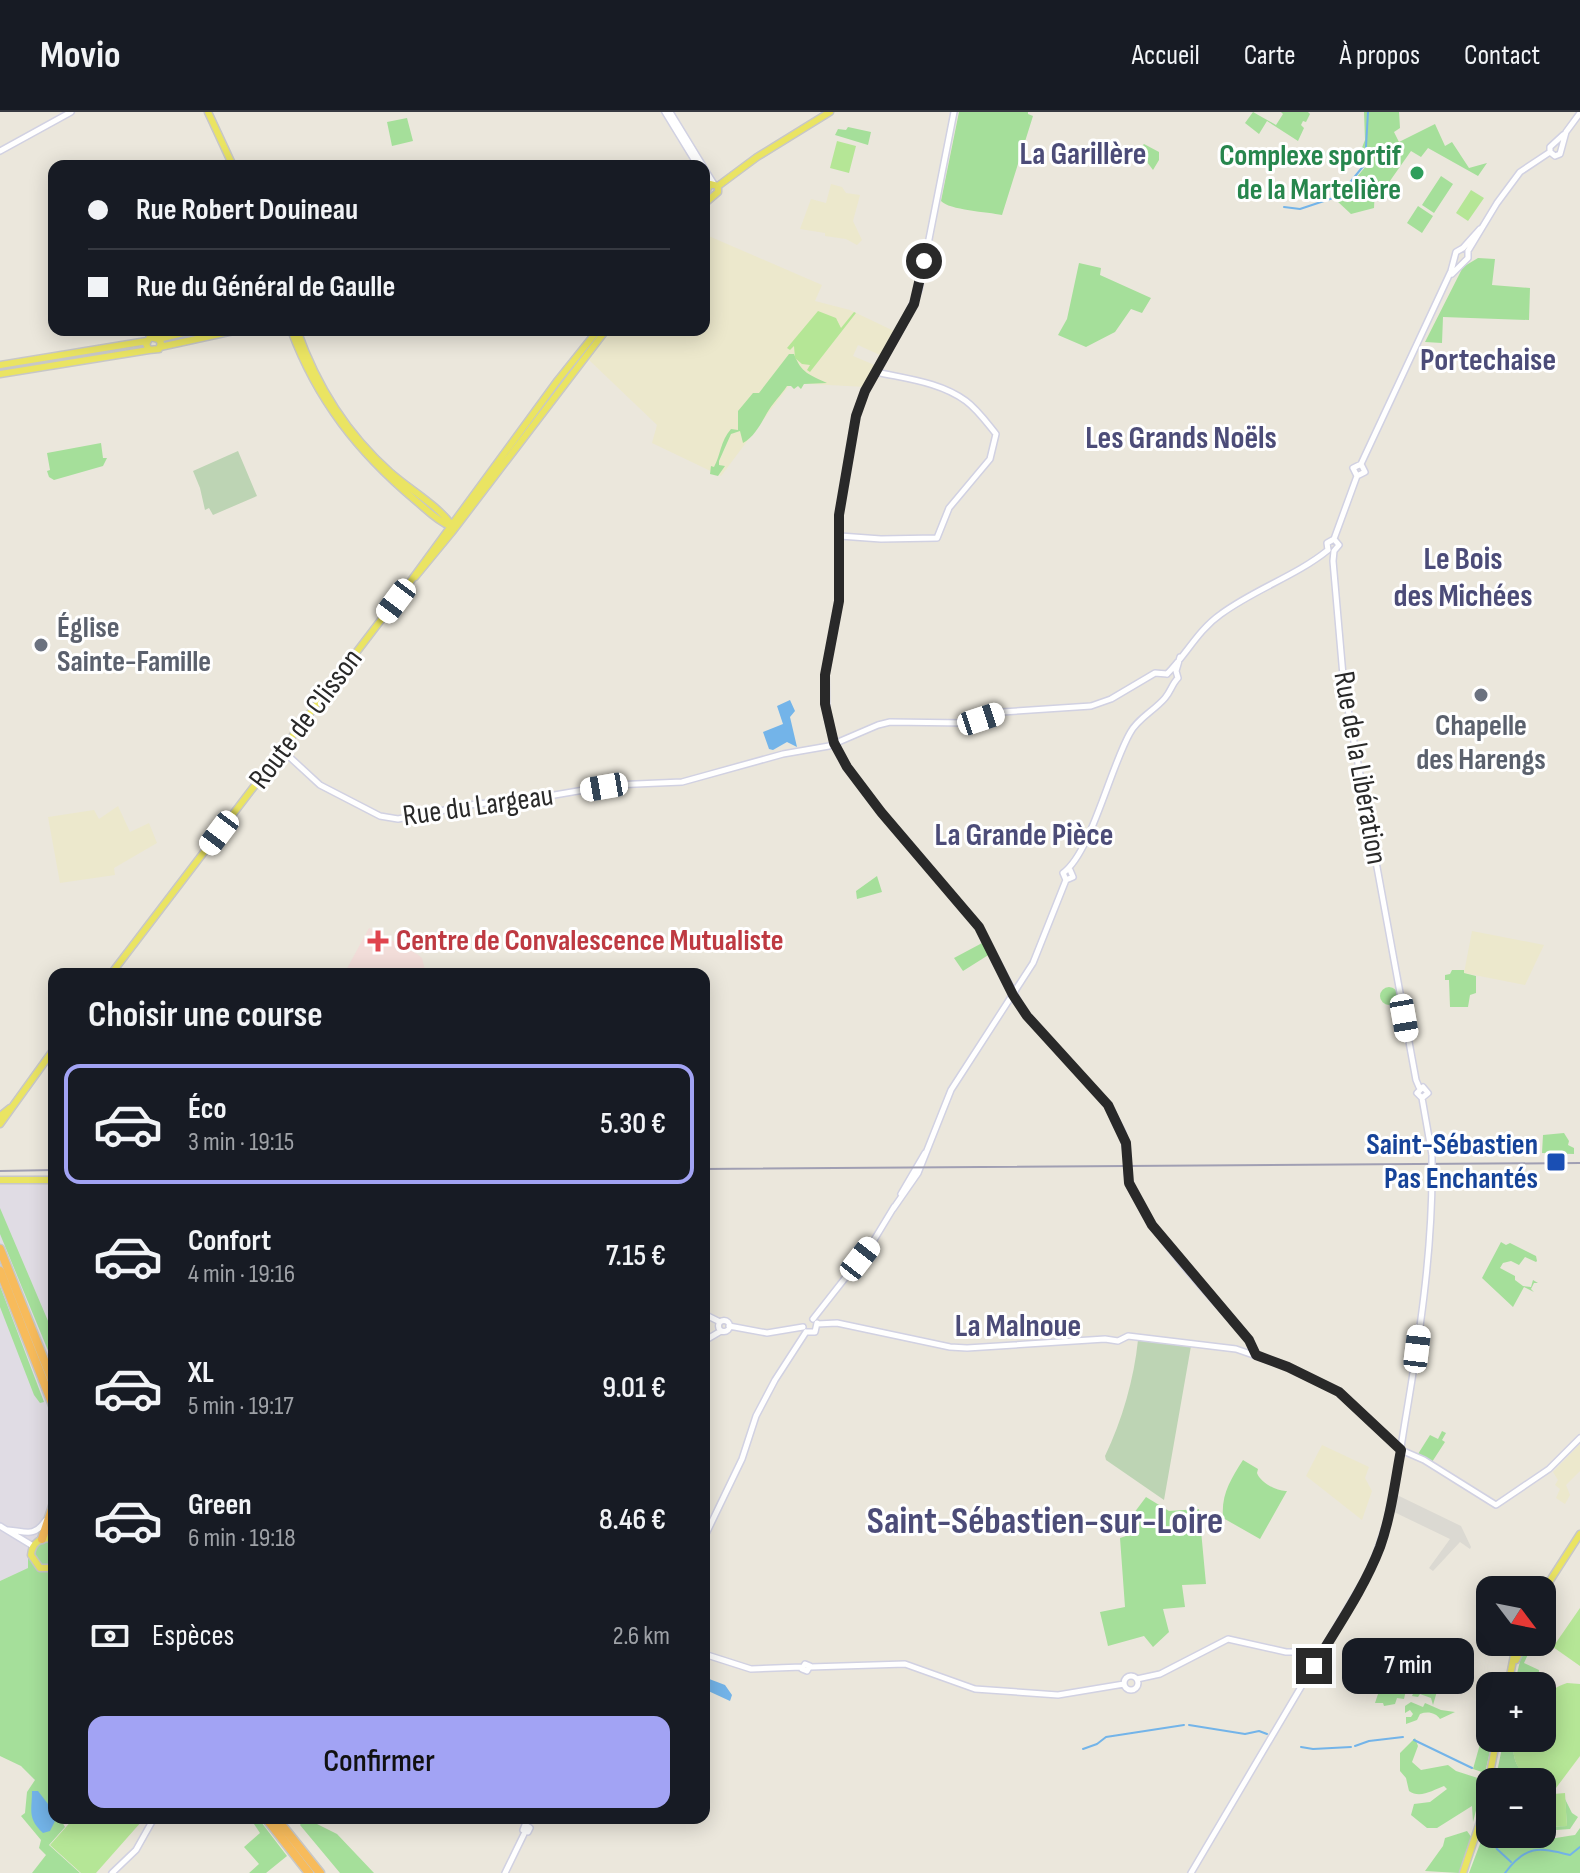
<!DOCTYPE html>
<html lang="fr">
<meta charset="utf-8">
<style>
body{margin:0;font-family:"Sofia Sans Condensed",sans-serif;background:#242831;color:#f1f3f6;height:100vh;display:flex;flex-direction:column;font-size:30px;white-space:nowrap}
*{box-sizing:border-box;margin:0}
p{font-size:26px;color:#9ea1a6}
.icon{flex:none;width:44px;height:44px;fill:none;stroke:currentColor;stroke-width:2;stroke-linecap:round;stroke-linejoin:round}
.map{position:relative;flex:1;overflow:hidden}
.drawer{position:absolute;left:48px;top:856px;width:662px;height:856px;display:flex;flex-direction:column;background:#171b24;border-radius:16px;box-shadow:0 4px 20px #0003}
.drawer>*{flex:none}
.guide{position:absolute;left:48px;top:48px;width:662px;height:176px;border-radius:16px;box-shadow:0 4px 20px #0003;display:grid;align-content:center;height:176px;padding:0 40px;background:#171b24}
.needle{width:52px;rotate:122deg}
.fabs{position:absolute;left:1476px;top:1464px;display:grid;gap:16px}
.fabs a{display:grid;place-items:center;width:80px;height:80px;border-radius:16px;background:#171b24;box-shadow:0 4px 20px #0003;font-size:40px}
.end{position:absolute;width:36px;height:36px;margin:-18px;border:10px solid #292929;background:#fff;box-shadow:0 0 0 4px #fff}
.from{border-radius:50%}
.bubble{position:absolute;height:56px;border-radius:16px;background:#171b24;box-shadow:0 4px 20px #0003;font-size:26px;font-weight:600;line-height:56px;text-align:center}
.car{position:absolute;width:24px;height:48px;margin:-24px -12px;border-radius:10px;box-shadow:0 0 6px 2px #0007;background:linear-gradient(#fff 24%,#345 0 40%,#fff 0 76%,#345 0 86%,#fff 0)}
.guide b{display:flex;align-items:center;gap:28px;height:76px;font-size:30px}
.guide b+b{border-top:2px solid #363941}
.guide i{width:20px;height:20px;background:#f1f3f6}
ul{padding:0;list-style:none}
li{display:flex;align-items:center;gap:24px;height:120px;margin:0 16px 12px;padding:0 24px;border:4px solid transparent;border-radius:16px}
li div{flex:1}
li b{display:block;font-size:30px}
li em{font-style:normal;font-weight:600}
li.current{border-color:#a2a3f4}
li>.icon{width:72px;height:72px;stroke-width:1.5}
h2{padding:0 40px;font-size:36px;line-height:96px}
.pay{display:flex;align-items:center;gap:20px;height:88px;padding:0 40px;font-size:30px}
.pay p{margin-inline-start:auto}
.cta{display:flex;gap:16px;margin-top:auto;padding:16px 40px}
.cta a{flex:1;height:92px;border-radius:16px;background:#a2a3f4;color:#111;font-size:32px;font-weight:600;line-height:92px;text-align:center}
header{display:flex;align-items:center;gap:48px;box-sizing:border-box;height:112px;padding:0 40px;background:#171b24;border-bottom:2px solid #363941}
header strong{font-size:38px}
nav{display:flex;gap:44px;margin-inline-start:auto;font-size:28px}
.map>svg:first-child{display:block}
</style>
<header>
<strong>Movio</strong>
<nav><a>Accueil</a><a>Carte</a><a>À propos</a><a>Contact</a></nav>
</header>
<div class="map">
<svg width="1580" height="1761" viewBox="0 0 1580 1761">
<rect width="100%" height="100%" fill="#ebe7dc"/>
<path fill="#e0dce4" d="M54 1063V1402L29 1456 0 1469V1064Z"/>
<path fill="#ece8cc" d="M831 72 842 75 846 81 860 83 853 109 862 128 857 133 846 127 825 124V121L800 117 811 87 826 91Z
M704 122 822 173 815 189 850 198 896 220 882 244 858 233 853 244 877 254 866 275 791 271 721 364 652 331 657 313 588 247 611 218H704Z
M118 694 130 720 149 711 157 731 114 756 115 763 60 771 48 705 94 698 99 707Z
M1472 819 1544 833 1525 873 1464 861Z
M1580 1332V1359L1566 1373 1570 1383 1565 1392 1556 1386 1560 1377 1555 1373 1558 1368 1553 1360Z
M1322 1333 1369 1355 1365 1366 1372 1379 1362 1408 1306 1364Z"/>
<path fill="#f2ddd9" d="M369 816 417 842 422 846 426 862H344Z"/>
<path fill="#a5df9a" d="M959 0H1028V2L1033 4 1002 103C988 100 949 98 941 89Z
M1253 0 1276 13 1283 2 1281 0H1308L1310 2 1306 10 1303 9 1301 13 1304 16 1298 29 1267 9 1259 22 1245 11Z
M1364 0H1399L1400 16 1394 20 1399 30 1435 12 1445 34 1452 30 1469 56 1487 51 1478 64 1428 36 1421 45 1411 39 1385 76H1375L1374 96 1351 102 1337 89 1366 54 1357 48 1365 28Z
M407 6 413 29 392 34 387 10Z
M848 15 871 20 868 33 835 23 838 17 846 18Z
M1144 32 1159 40V48L1153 58 1138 38Z
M1441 64 1453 72 1434 101 1422 93Z
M1418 94 1433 104 1422 121 1407 111Z
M1478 146 1495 147 1492 173 1530 176 1529 208 1443 205 1442 231 1425 230 1463 155Z
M1079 151 1101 156 1100 163 1151 186 1142 201 1131 197 1115 220 1086 235 1058 223 1067 207Z
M789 242H794C801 261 810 263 827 271L804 272 801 277 798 274 794 277 791 274H787C781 283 772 292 767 301 760 313 755 324 743 331L740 319 731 322 719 349V353L725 354 718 364 710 362 711 354 714 355C721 342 720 330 731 317L738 318V299L753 281H759Z
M101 331 103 346H107L103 354 54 368 49 365 47 359 50 358 47 341Z
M877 764 882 780 857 787 856 779Z
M984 830 990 842 963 859 954 846Z
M1452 858H1464V861L1476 864V881L1470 883 1468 895H1450L1449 868H1445V863L1450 862Z
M1380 884a9 9 0 1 1 18 0a9 9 0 1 1-18 0Z
M1564 1021 1569 1029 1568 1033 1574 1036V1042L1542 1041 1543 1023Z
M0 1096 54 1223V1253L0 1122Z
M1501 1130 1506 1133 1510 1131 1536 1144 1537 1149 1536 1150 1525 1145 1519 1153 1511 1149 1503 1151 1500 1156 1515 1164V1168L1523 1174 1531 1175 1533 1168 1538 1171H1534L1531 1177 1534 1180 1524 1175 1513 1195 1482 1166Z
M0 1174 44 1290 40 1291 34 1283 0 1195Z
M1442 1319 1446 1321 1442 1328 1445 1330 1432 1350 1418 1342 1430 1323 1438 1327Z
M1243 1348 1258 1357 1257 1361C1260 1370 1277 1380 1287 1379L1260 1427 1223 1406C1221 1382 1231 1367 1243 1348Z
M1146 1385 1169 1399 1199 1397 1206 1472 1182 1473 1185 1495 1163 1497 1169 1520 1153 1535 1144 1524 1108 1534 1100 1500 1125 1495 1120 1426 1126 1424 1125 1400 1134 1401Z
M54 1402V1706H60L65 1715 49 1733 80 1761H32L46 1743 39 1736 41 1728 21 1704 25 1701 27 1680 35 1668 21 1654 0 1644V1469L28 1456V1440Z
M1526 1537 1530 1538 1524 1551 1539 1558 1538 1574H1514L1521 1545Z
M1388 1552H1421L1423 1562 1440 1569 1433 1593 1431 1586 1420 1582 1418 1585 1412 1584 1419 1568 1408 1564 1404 1577 1406 1578 1404 1587 1397 1586 1395 1592 1384 1594 1383 1591H1375Z
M1411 1590 1423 1595 1425 1591 1441 1598 1455 1600 1440 1607C1436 1601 1428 1599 1420 1602L1417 1608 1406 1612V1605H1411L1413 1602 1410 1598 1405 1601V1594Z
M1415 1626 1418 1634 1412 1650 1421 1658 1448 1653 1456 1659 1484 1668 1473 1710 1472 1694 1437 1716H1427L1411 1703 1414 1692 1430 1690 1447 1677 1444 1674C1433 1678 1420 1687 1409 1679L1406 1666 1400 1659V1641Z
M1504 1626H1516C1508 1648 1521 1664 1541 1670H1495Z
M1480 1632 1491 1635 1485 1661 1473 1657Z
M1565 1687 1572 1701 1578 1705 1570 1717 1542 1719V1715L1567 1714Z
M250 1706H258L287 1744 266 1761H249L259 1752 244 1735 260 1721Z
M305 1706 337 1722 374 1761H340L300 1713Z
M1486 1716C1504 1739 1549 1726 1575 1723L1580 1716V1761H1469Z
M1467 1719 1472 1726 1459 1761 1425 1759 1443 1734 1445 1726Z"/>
<path fill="#bdd4b4" d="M238 339 257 384 213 403 209 396 205 398 200 376 193 359Z
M1138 1228 1191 1234 1164 1388 1106 1348 1105 1344C1122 1309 1134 1267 1138 1228Z"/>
<path fill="#b5e696" d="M837 29 856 34 849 61 830 56Z
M1471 78 1484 86 1468 109 1456 101Z
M818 199 836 206 841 216 854 200 856 201 810 260 807 258 810 253 802 252 795 246 794 234 790 238 787 236Z
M1580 1496V1554L1553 1535Z
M1567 1571 1580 1572V1644L1556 1676C1549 1670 1545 1672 1537 1669 1518 1663 1509 1645 1516 1626H1542C1542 1600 1538 1580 1567 1571Z
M1565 1681 1567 1714 1542 1715V1683Z
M74 1706H138L142 1709 96 1761H81L50 1733Z"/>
<path fill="#dbd9d2" d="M1397 1383 1461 1414 1471 1435 1470 1437 1460 1430 1433 1459 1429 1456 1450 1427 1394 1400Z"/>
<path fill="#73b4e9" d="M790 588 795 599 790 605 797 635 787 630 773 638 769 637 763 620 783 612 777 594Z
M704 1565 725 1573 732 1583 730 1589 704 1577Z
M32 1679H38L48 1692 55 1709 50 1719 43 1721C27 1706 32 1699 32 1679Z"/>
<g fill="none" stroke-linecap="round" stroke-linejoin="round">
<path stroke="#73b4e9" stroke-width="2" d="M1284 95 1300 97 1339 84 1365 52 1368 0
M1189 1613 1245 1622 1259 1619 1267 1622
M1414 1628 1472 1656
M1355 1634 1369 1629 1403 1625
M1301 1635 1313 1637 1351 1635
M1083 1637 1097 1632 1106 1625 1184 1613
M1488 1719 1497 1737 1511 1750
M1505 1761C1526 1733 1538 1735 1570 1743L1580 1735"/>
<g stroke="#d1d1e2" stroke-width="8">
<path id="minor" d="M665 0 698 54
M670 0 703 54
M954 0 919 178 902 215 865 279 856 304 839 403V489L826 560 827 605 834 631 847 655 881 700 979 815 1024 900 1108 993 1123 1021 1127 1045
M0 39 71 0
M1550 40 1555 44 1560 42 1566 20 1580 1
M1550 40V35L1563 23
M704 56 714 72
M1468 139 1497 91 1520 60 1550 40
M1452 162 1468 146V139
M1361 352 1451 159 1456 140 1463 136 1480 117
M1357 364 1353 356 1361 352
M1357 364 1365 360 1361 352
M840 424 881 427 937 426 949 396 990 347 996 322C987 311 978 298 966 289 940 270 907 267 876 260
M1334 427 1339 433 1334 439 1333 449 1344 575 1416 968 1419 975
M1334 427 1357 364
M1328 438 1327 431 1334 427
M1167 562C1186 543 1198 518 1221 502 1255 477 1296 464 1328 438
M282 638 320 673 380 704 398 707 476 692 531 687 613 673 682 670 783 642 829 634 878 613 890 610 966 611 1002 600 1091 594 1111 587 1155 561 1167 562
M1066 768 1063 761C1091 741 1110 656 1130 621 1138 606 1154 599 1165 586 1171 579 1172 572 1178 566L1176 559 1180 545
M1422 986 1428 981 1423 975 1417 981 1422 986 1432 1043
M1127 1061C1139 1113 1214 1187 1249 1228L1256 1243
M901 1082 925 1041
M893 1097 918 1061 951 978 1033 851 1066 768 1073 765 1070 758
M704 1202 720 1210
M813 1207 871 1133 894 1095
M718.5 1214a5.5 5.5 0 1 1 11 0a5.5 5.5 0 1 1-11 0Z
M817 1212 837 1211 950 1235 967 1236 1105 1227 1118 1229 1128 1224 1236 1237 1288 1255 1339 1280 1401 1338 1424 1348 1496 1393 1549 1357 1580 1326
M729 1214 767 1221 803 1215
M806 1220H815L817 1211
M704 1229 721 1219
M0 1414 33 1434
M8 1418C25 1419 34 1426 45 1409
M704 1426 742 1347 756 1304 775 1268 806 1220
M704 1542 751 1557 802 1555
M805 1552 810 1554 807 1559 802 1557Z
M810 1555 905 1552 975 1577 1058 1583 1124 1572
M1124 1571a7 7 0 1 1 14 0a7 7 0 1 1-14 0Z
M1137 1567 1160 1562 1228 1527 1286 1540H1321
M525 1713 530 1716 528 1720 523 1718Z
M112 1761 136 1738 154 1706
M505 1761 525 1720
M1191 1761 1363 1470C1390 1421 1396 1365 1405 1310 1419 1227 1432 1144 1432 1060"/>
</g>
<g stroke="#c7c7c7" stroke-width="9">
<path id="major" d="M208 0 233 54
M704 84 710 72 718 74
M704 92 718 80V74L757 45 830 0
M291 218C317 288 358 340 415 388 426 397 437 409 450 414
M297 218C316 272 347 322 390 360 409 377 436 392 451 412
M158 227 161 231 159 237 149 238 146 232 150 225 158 227 196 218
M160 235 238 218
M0 253 147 229
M0 262 149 238
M415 465 452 420 606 218
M111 862 413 466 558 268 598 218
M0 1004 10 996
M0 1012 54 937
M0 1068H54
M54 1427C41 1424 32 1431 31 1443L40 1456H54
M1542 1481 1580 1422
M1516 1548 1522 1535
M1508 1574 1516 1533
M1463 1761 1480 1710 1497 1626"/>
</g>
<g stroke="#c7c7c7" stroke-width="11">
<path id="highway" d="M0 1137 54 1273
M0 1159 54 1296
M42 1427 54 1391
M266 1706 309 1761
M276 1706 320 1761"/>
</g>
<use href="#minor" stroke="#fff" stroke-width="5"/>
<use href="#major" stroke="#eae462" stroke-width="6"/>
<use href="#highway" stroke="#f7bb5b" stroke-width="8"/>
<path stroke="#a09fb3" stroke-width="2" d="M704 1057 1580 1051
M0 1059 54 1058"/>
<g stroke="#d1d1e2" stroke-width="8" stroke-linecap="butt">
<path id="minor-bridge" d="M1432 1043V1060
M1127 1045V1061"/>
</g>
<use href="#minor-bridge" stroke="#fff" stroke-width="5"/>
</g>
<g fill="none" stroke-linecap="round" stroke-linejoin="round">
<path stroke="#292929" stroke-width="10" d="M924 149 914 192 865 279 856 304 839 403V489L825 563V592L834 631 847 655 881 700 979 815 1013 883 1027 904 1108 993 1126 1031 1129 1071 1152 1113 1249 1228 1256 1243 1288 1255 1339 1280 1401 1338C1395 1370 1391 1404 1380 1435 1364 1477 1337 1515 1314 1554"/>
</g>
<circle fill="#2e9e5b" stroke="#fff" stroke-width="3" cx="1417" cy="61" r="8"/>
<g fill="#6b7280" stroke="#fff" stroke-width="3">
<circle cx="41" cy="533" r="8"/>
<circle cx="1481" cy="583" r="8"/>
</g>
<path fill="#e0444e" stroke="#fff" stroke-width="3" d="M374 817h8v8h8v8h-8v8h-8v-8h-8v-8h8z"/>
<rect fill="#1a4fb4" stroke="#fff" stroke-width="3" x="1546" y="1040" width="20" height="20" rx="4"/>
<g text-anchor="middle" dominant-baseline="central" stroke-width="6" stroke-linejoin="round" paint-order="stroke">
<g font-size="30" font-weight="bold" fill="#27864d" stroke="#fff" text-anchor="end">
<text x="1401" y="44">Complexe sportif<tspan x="1401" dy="34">de la Martelière</tspan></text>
</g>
<g font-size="30" font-weight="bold" fill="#5b616d" stroke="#fff" text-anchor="start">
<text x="57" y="516">Église<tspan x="57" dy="34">Sainte-Famille</tspan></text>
<text x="1481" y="614" text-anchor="middle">Chapelle<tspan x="1481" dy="34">des Harengs</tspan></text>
</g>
<g font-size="30" fill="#292929" stroke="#fff">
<text transform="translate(306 607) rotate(-53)">Route de Clisson</text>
<text transform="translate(1360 656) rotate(80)">Rue de la Libération</text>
<text transform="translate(478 694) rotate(-8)">Rue du Largeau</text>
</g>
<g font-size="30" font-weight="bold" fill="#be3a42" stroke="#fff" text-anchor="start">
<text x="396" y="829">Centre de Convalescence Mutualiste</text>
</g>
<g font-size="30" font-weight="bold" fill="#164399" stroke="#fff" text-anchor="end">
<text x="1538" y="1033">Saint-Sébastien<tspan x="1538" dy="34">Pas Enchantés</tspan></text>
</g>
<g font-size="32" font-weight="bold" fill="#4c4c78" stroke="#fff">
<text x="1083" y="42">La Garillère</text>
<text x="1488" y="248">Portechaise</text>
<text x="1181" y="326">Les Grands Noëls</text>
<text x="1463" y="447">Le Bois<tspan x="1463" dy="37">des Michées</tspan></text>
<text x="1024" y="723">La Grande Pièce</text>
<text x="1018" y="1214">La Malnoue</text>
</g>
<g font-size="38" font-weight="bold" fill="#4c4c78" stroke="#fff">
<text x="1045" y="1409">Saint-Sébastien-sur-Loire</text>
</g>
</g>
</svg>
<div class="fabs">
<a><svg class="needle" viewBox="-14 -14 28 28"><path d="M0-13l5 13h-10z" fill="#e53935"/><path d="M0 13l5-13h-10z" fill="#9ea1a6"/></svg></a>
<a>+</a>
<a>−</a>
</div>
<i class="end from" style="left:924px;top:149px"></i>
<i class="end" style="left:1314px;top:1554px"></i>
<div class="bubble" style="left:1342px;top:1526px;width:132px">7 min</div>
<i class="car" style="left:396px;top:489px;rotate:217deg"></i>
<i class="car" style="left:981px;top:607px;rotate:72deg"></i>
<i class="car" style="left:604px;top:675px;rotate:260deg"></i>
<i class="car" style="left:219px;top:721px;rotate:217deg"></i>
<i class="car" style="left:1404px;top:906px;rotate:170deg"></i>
<i class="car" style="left:860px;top:1147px;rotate:38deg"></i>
<i class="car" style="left:1417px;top:1237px;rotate:7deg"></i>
<div class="guide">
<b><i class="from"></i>Rue Robert Douineau</b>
<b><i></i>Rue du Général de Gaulle</b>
</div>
<section class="drawer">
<h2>Choisir une course</h2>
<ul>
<li class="current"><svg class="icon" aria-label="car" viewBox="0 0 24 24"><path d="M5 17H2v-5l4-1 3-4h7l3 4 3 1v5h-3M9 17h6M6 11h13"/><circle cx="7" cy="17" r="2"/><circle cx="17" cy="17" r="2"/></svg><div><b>Éco</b><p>3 min · 19:15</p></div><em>5.30 €</em></li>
<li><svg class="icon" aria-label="car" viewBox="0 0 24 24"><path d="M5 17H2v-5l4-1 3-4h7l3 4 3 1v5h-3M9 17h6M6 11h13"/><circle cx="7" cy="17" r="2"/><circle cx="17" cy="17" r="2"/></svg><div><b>Confort</b><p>4 min · 19:16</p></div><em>7.15 €</em></li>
<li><svg class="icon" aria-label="car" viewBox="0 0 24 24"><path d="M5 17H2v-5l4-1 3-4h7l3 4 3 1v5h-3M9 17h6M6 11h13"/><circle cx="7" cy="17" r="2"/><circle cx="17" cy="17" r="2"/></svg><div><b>XL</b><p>5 min · 19:17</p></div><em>9.01 €</em></li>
<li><svg class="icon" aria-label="car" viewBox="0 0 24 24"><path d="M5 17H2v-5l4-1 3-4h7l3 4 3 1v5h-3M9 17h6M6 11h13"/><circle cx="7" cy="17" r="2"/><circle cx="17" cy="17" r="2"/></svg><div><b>Green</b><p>6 min · 19:18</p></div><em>8.46 €</em></li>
</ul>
<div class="pay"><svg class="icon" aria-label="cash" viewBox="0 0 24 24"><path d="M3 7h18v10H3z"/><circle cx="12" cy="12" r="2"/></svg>Espèces<p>2.6 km</p></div>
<div class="cta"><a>Confirmer</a></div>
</section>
</div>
